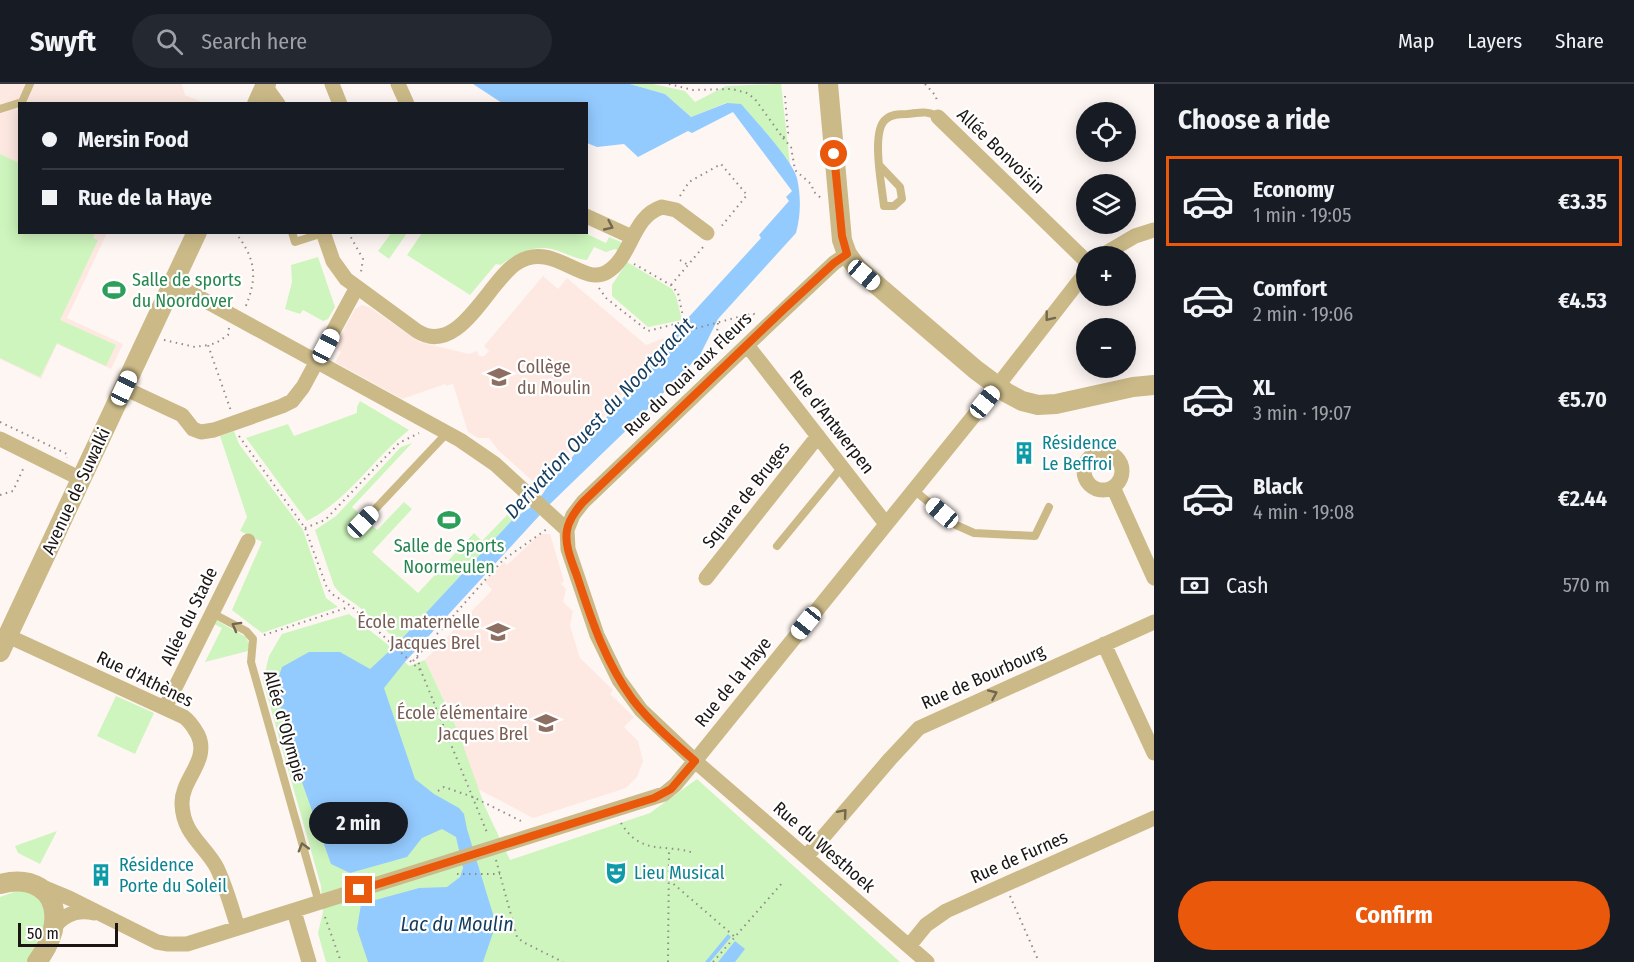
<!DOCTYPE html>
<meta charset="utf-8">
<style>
body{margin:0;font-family:"Fira Sans Condensed",sans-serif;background:#242831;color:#f1f3f6;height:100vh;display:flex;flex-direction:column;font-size:22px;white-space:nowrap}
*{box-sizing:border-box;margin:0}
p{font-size:20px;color:#9ea1a6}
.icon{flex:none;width:33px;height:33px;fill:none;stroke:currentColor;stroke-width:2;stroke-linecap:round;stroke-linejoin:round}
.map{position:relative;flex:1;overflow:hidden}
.sheet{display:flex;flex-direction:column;background:#171b24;width:480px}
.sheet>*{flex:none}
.hud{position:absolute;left:18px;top:18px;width:570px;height:132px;border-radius:0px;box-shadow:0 3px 15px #0003;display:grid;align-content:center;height:132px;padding:0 24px;background:#171b24}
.controls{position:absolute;left:1076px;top:18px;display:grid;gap:12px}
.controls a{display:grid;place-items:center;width:60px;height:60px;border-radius:50%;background:#171b24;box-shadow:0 3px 15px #0003;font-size:30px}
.scale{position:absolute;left:18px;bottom:15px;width:100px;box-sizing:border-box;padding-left:6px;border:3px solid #1b1513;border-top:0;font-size:16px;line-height:21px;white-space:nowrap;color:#1b1513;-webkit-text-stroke:4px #fff;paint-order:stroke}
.end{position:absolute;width:27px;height:27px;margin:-14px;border:8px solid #ea580c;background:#fff;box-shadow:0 0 0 3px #fff}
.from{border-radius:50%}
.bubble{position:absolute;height:42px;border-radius:21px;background:#171b24;box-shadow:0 3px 15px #0003;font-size:20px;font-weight:700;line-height:42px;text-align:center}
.car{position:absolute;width:18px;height:36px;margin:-18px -9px;border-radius:8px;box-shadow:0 0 4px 2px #0007;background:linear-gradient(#fff 24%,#345 0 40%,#fff 0 76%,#345 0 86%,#fff 0)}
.hud b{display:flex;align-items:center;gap:21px;height:57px;font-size:22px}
.hud b+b{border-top:2px solid #363941}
.hud i{width:15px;height:15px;background:#f1f3f6}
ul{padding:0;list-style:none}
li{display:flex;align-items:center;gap:18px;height:90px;margin:0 12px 9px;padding:0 12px;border:3px solid transparent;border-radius:0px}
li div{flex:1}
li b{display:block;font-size:22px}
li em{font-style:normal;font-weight:700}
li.selected{border-color:#ea580c}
li>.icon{width:54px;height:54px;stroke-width:1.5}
h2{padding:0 24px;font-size:27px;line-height:72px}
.pay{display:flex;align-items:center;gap:15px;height:66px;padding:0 24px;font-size:22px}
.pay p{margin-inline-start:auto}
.cta{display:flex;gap:12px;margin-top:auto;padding:12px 24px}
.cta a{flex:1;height:69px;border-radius:36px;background:#ea580c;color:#fff;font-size:24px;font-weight:700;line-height:69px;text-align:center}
header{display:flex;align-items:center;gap:36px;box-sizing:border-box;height:84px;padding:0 30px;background:#171b24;border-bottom:2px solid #363941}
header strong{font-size:28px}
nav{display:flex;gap:33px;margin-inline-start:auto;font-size:21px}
.search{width:420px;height:54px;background:#242831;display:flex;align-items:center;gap:15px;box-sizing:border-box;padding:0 21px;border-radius:33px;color:#9ea1a6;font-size:22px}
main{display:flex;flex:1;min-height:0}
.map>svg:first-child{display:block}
</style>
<header>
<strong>Swyft</strong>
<div class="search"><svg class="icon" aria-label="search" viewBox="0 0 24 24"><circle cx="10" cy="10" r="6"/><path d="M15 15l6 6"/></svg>Search here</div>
<nav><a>Map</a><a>Layers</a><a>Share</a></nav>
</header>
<main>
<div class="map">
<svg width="1154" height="878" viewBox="0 0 1154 878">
<rect width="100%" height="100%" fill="#fef6f3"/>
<path fill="#fde9e2" d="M0 0H182L185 11 204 19 20 20V148L107 149 67 234 123 260 111 285 57 260 41 295 0 275Z
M543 192 558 205 567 194 646 261 670 252 614 320 612 318 607 323 610 326 595 343 537 401 499 367 489 354H478L468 348 453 300 446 302 445 300 402 315 335 278 341 268 334 263 355 225 362 221 369 223 420 258 469 270 477 267 479 272H484L489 267 484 262Z
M540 450H550L564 497 561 500 566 505 563 518 573 527 570 542 580 574 613 606 610 610 634 633 624 643 638 657 643 677 637 693 626 704 533 734 478 705 455 640 425 576 492 506 485 498 504 478 507 481Z"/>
<path fill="#cef5bd" d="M630 0H653L685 7 695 18 726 2 781 0 790 81 773 58 726 19 691 33 665 10Z
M0 70 19 79 20 148 95 149 93 154 98 156 60 236 116 261 106 282 57 259 40 293 0 274Z
M392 148 407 149 389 175 378 167Z
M583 148 606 159 609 153 623 159 619 167 615 165 606 168 594 163 587 176C575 175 566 169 555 166 536 160 516 169 501 181L496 180 470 211 407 171 422 149Z
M318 173 335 223 328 235 323 237 303 226 300 230 285 225 292 198 291 181Z
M627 178 672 205 676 212 682 236 648 243 612 212V201Z
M360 317 409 346C374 374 347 417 307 437L246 354 288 340 294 352 357 329V323Z
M234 347 239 360 303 446 326 514 338 523 262 549 232 526 262 458 240 447 247 433 220 352Z
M412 359 352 423 377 446 404 418 412 425 372 468 418 509 474 449 482 457 512 426 517 431 399 558 358 522 341 510 334 502 315 446 336 432 401 363Z
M349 530 387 560 409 582 425 576 458 647 485 723 510 776 650 729 697 695 900 878H326L318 849 323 828 321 802 263 597 269 572 282 550Z
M214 535 246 553 250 562 248 567 205 578 222 544 212 539Z
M116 612 154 629 135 670 97 652Z
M57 747 40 780 18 769 15 762Z
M22 805 39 810 49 838 29 878H0V813Z"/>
<path fill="#94cbff" d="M473 0H630L665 10 691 33 727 19 741 20C754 35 793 77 797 94 801 112 801 131 796 149L718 235 700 271 641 332 550 420 404 579 384 604 415 695 434 710 459 724 464 730 467 745 496 840 483 878H368L357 845 361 820 419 804 447 803 460 793 463 784 456 753 442 745 422 754 407 773 350 789 331 780 298 687 275 603 282 583 309 568H340L370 585 396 561 517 431C531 426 541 414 548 401L630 306 687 235 761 154 759 151 789 117 786 113 792 107 733 28 692 49 688 47 638 73 624 60 597 63 587 59 586 20 502 19Z
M728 850 731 853 710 878H705Z
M735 857 745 865 735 878H718Z"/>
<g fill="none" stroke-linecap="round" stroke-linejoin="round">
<path stroke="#928b89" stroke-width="2" stroke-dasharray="1.5 4.5" stroke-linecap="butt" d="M669 0 693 6 732 5 747 9 755 15 783 54 788 49 785 12
M925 0 936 12 937 19
M783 54 791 63 795 86 812 101 813 107 821 114
M680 112 689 98 721 80 747 111 720 144
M235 148C256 175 258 193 245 224
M348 148 363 175 361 188
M680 176 688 181
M634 180 671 201 678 209 686 247 753 229 756 232
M671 201 704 162
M599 204 606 214 648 247 683 238
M718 239 717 249 722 265
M229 244 228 251 216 259 208 261 231 327
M164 256 195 263 208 261
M0 338 67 370V374
M239 352 305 444 327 504 332 510 351 522 421 587
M0 411 13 407 24 383
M305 444 325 436 399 359 419 349
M264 551 349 523
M417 573 421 587 488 751
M413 577 503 476 547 445
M438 707 444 703 473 713 525 739
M621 739C641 772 664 759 694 769
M496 776 517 853 523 858 563 878
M457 790H500
M669 796 735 853
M1010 812 1039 878
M325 833 341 878
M668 878 669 765
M713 878 783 798"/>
<path stroke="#cbba88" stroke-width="8" d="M0 25 22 18 30 0
M880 82 900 103 902 115 894 122H884C882 103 871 49 885 36 891 30 900 30 907 30 919 29 928 26 938 33
M292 148 295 158 323 149
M914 406 956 441 974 449 1035 452 1049 423
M363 438 447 349
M777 462 842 383
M212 529 246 547 253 555 251 578 319 819"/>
<path stroke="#cbba88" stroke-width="15" d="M332 0 340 20
M398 0 407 20
M265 2 278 20
M938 33 1086 177
M586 132 632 153
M323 148 333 177 346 195 417 247C459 274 488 197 517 179 553 156 582 203 607 188 633 172 631 133 662 123L676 126 707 149
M1101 172 1135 152 1154 146
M173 199 460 356 495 380 567 446 568 465 597 551 619 596 641 626 695 677 927 878
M747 261 886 440
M124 304 182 331 193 345 201 348 214 346 282 322 292 317 303 303 357 203
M0 355 81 395
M1084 387a19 19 0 1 1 38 0a19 19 0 1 1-38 0Z
M1113 403 1154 494
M567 446 573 431 583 418 767 242 834 179 847 170
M706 494 818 352
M8 552 184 633C191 638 194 644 198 651 210 677 181 695 182 720 183 751 205 761 217 784 226 803 232 825 238 844
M1104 560 1154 669
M165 624 248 457
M806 773 890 675 919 644 1154 538
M40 802 69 814 157 858 168 860H187L664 710 675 701 699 672 985 318 1086 188
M294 827 309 878
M53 845C63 831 76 825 94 829
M909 862 926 841 946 827 1154 734"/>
<path stroke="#cbba88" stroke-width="20" d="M828 0 842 156 847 170 857 184 976 286 1007 309 1022 317 1038 321 1056 320 1133 303 1154 301
M257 20 266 0
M0 568 197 148
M0 800C29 792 58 804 54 839 53 853 45 867 37 878"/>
</g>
<defs><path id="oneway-chevron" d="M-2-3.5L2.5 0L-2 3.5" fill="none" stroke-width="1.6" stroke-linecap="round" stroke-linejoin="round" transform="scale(1.5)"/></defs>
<g stroke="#73684e">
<use href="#oneway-chevron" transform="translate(609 142) rotate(25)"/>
<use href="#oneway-chevron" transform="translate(1049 233) rotate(128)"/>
<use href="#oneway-chevron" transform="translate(236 542) rotate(-151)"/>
<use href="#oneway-chevron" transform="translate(993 610) rotate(-24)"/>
<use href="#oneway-chevron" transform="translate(843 729) rotate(-49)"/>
<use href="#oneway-chevron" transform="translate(303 763) rotate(-106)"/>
</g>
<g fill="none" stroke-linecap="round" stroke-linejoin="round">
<path stroke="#ea580c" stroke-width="8" d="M359 806 654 714 671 705 695 677C673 658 651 639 633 616 606 579 592 538 578 495 573 480 564 462 567 446 569 435 576 426 583 418L783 226 834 179 847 170 842 152 834 70"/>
</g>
<defs>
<g id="stadium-bare" transform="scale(1.8)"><path d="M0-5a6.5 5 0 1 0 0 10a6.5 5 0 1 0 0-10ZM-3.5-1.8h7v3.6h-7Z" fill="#2e9e5b" stroke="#fff" stroke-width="2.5" paint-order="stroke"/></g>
<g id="school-bare" transform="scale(1.8)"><path d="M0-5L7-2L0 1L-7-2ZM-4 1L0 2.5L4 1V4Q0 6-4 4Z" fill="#8d6e63" stroke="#fff" stroke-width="2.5" paint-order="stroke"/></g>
<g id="building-bare" transform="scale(1.8)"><path d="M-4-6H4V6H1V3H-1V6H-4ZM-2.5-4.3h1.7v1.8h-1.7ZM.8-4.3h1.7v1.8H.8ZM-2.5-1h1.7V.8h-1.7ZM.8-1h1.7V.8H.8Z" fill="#0f9aa8" stroke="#fff" stroke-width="2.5" paint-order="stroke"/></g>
<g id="theatre-bare" transform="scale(1.8)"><path d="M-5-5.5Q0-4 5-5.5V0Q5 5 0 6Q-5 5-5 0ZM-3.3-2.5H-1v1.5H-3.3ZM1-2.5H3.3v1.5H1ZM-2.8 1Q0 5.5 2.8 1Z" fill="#0f9aa8" stroke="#fff" stroke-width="2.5" paint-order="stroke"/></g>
</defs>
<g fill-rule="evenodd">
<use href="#stadium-bare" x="114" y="206"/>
<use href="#school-bare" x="499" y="293"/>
<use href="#building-bare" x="1024" y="369"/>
<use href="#stadium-bare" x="449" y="436"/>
<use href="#school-bare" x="498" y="548"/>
<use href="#school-bare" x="546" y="639"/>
<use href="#theatre-bare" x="616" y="789"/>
<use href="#building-bare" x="101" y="791"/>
</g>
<g text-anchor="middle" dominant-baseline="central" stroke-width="4.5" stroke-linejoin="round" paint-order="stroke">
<g font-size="18" fill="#1b1513" stroke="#fff">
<text transform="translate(1001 67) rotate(44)">Allée Bonvoisin</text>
<text transform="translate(688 290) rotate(-44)">Rue du Quai aux Fleurs</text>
<text transform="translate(832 338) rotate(52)">Rue d'Antwerpen</text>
<text transform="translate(76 407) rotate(-65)">Avenue de Suwalki</text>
<text transform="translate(746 411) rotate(-52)">Square de Bruges</text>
<text transform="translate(189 532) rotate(-64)">Allée du Stade</text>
<text transform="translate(983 593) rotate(-24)">Rue de Bourbourg</text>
<text transform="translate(145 595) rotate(26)">Rue d'Athènes</text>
<text transform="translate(733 598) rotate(-51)">Rue de la Haye</text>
<text transform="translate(285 642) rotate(74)">Allée d'Olympie</text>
<text transform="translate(824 763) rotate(41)">Rue du Westhoek</text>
<text transform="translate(1019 773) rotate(-24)">Rue de Furnes</text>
</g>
<g font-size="18" fill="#27864d" stroke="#fff" text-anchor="start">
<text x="132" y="196">Salle de sports<tspan x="132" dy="21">du Noordover</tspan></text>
<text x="449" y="462" text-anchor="middle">Salle de Sports<tspan x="449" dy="21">Noormeulen</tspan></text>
</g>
<g font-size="18" fill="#785e54" stroke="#fff" text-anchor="end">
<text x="517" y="283" text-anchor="start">Collège<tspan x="517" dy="21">du Moulin</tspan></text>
<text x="480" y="538">École maternelle<tspan x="480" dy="21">Jacques Brel</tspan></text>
<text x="528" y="629">École élémentaire<tspan x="528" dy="21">Jacques Brel</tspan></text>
</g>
<g font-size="18" fill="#0d838f" stroke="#fff" text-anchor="start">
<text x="1042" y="359">Résidence<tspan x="1042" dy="21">Le Beffroi</tspan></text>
<text x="119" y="781">Résidence<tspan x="119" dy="21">Porte du Soleil</tspan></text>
<text x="634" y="789">Lieu Musical</text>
</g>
<g font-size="20" font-style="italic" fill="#143c5e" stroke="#fff">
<text transform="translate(599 334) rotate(-47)">Derivation Ouest du Noortgracht</text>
<text x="457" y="840">Lac du Moulin</text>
</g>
</g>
</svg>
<div class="controls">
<a><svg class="icon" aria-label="locate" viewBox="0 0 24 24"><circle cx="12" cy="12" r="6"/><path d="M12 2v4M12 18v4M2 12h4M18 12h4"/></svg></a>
<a><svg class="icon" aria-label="layers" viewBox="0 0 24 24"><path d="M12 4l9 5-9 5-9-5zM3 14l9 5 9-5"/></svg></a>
<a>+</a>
<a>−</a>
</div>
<div class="scale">50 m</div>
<i class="end from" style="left:834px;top:70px"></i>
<i class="end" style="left:359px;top:806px"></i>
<div class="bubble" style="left:309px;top:718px;width:99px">2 min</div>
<i class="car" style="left:864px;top:191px;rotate:130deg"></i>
<i class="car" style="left:326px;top:262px;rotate:28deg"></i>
<i class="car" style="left:124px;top:304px;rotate:25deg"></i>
<i class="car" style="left:985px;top:318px;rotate:39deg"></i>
<i class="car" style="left:942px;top:429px;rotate:310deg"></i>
<i class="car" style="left:363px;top:438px;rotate:44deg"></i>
<i class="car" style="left:806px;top:539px;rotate:219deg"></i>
<div class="hud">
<b><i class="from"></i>Mersin Food</b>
<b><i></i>Rue de la Haye</b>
</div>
</div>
<section class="sheet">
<h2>Choose a ride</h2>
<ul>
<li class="selected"><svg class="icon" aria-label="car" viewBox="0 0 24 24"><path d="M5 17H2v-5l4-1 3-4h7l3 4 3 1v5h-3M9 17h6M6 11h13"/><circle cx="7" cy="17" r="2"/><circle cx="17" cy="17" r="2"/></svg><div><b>Economy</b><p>1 min · 19:05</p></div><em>€3.35</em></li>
<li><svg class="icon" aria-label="car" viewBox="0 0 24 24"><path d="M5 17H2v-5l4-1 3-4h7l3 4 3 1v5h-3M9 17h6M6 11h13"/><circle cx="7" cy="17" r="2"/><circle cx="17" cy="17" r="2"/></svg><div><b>Comfort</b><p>2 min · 19:06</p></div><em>€4.53</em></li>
<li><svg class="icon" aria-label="car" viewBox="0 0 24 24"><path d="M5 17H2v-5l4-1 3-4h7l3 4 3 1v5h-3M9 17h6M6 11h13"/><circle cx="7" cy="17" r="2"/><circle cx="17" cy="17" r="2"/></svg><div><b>XL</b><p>3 min · 19:07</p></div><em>€5.70</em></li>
<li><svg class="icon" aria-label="car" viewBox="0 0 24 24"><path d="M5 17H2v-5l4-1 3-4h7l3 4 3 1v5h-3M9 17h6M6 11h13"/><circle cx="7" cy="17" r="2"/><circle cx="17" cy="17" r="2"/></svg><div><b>Black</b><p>4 min · 19:08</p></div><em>€2.44</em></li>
</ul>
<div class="pay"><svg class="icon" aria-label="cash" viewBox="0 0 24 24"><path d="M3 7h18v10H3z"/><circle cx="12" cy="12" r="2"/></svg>Cash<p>570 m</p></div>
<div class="cta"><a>Confirm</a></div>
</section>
</main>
